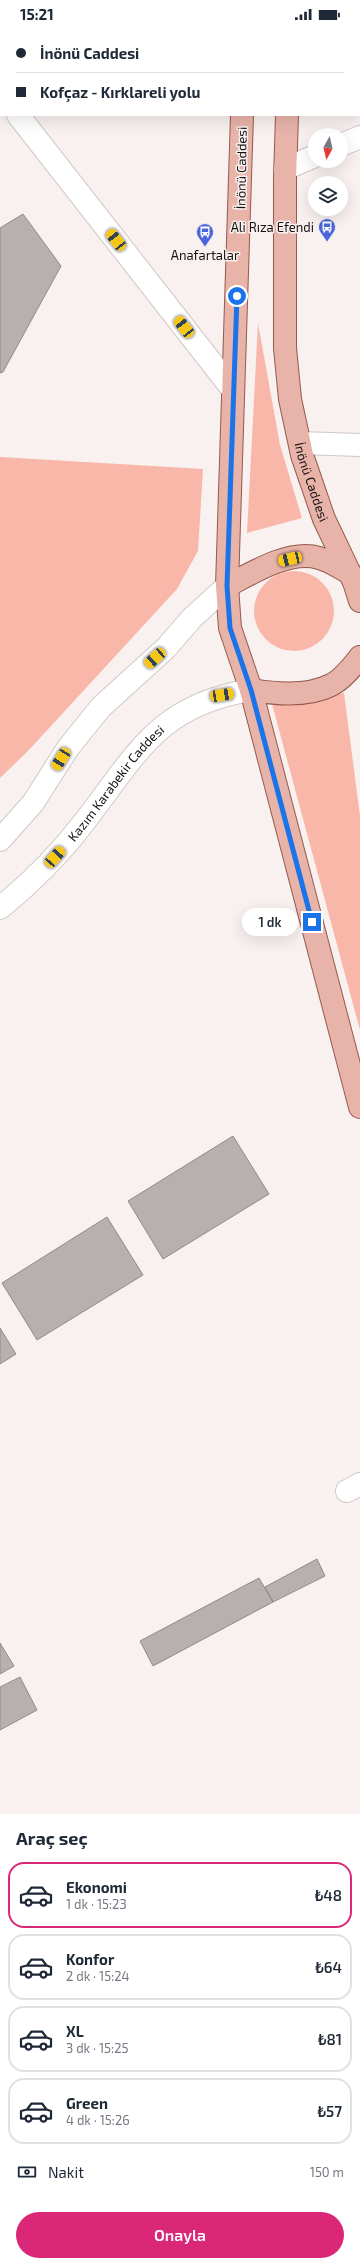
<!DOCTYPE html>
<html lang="tr">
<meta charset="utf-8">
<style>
body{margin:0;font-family:"Exo 2",sans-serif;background:#f2f2f3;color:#1f2937;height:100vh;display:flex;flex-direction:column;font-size:15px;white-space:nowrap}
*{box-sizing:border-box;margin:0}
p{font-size:13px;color:#747a83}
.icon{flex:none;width:22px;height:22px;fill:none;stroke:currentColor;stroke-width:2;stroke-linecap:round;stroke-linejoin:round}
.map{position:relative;height:1786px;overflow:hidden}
.panel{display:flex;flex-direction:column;background:#fff;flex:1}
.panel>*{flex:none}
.guide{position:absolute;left:0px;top:0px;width:360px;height:88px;box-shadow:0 4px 16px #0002;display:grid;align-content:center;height:88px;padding:0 16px;background:#fff}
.needle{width:26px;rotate:188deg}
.controls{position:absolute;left:308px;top:100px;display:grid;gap:8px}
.controls a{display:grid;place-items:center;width:40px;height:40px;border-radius:50%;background:#fff;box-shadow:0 4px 16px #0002;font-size:20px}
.end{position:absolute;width:18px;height:18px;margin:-9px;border:5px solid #1a73e8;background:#fff;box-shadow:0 0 0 2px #fff}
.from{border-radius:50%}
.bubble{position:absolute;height:28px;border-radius:14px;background:#fff;box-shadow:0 4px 16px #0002;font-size:13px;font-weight:600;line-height:28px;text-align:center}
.car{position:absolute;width:12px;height:24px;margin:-12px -6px;border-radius:5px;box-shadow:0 0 3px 1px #0007;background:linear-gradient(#f5c518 24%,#345 0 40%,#f5c518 0 76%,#345 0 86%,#f5c518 0)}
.guide b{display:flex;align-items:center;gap:14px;height:38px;font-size:15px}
.guide b+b{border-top:1px solid #e0e1e3}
.guide i{width:10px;height:10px;background:#1f2937}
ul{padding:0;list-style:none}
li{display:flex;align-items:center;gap:12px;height:66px;margin:0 8px 6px;padding:0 8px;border:2px solid #e0e1e3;border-radius:16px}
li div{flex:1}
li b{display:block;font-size:15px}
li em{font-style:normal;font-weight:600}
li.on{border-color:#db2777}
li>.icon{width:36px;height:36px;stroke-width:1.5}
h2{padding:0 16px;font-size:18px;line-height:48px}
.pay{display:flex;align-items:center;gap:10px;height:44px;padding:0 16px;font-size:15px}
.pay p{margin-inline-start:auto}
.action{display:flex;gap:8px;margin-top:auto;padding:8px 16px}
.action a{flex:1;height:46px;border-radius:24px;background:#db2777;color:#fff;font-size:16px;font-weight:600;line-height:46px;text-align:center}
.status{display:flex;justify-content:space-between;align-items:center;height:28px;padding:0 20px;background:#fff;direction:ltr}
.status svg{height:11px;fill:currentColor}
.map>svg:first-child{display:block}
</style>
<div class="status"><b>15:21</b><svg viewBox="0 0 49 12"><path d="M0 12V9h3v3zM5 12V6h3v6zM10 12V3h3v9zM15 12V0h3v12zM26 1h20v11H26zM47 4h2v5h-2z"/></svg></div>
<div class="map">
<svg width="360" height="1786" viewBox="0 0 360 1786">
<rect width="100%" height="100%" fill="#f9f1ef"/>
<path fill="#f9b7a9" d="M258 295 280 417 302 490 247 505Z
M0 429 203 441 198 523 177 561 28 723 0 750Z
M254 583a40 40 0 1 1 80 0a40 40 0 1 1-80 0Z
M344 665 360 788V1002L272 676Z"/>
<path fill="#b8b0af" stroke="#918a88" d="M23 186 61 238 3 344 0 345V200Z
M233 1108 269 1166 163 1231 128 1173Z
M107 1189 143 1247 37 1312 2 1255Z
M0 1300 16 1326 0 1336Z
M317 1531 325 1548 273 1574 265 1559Z
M259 1550 273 1574 153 1638 140 1613Z
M0 1615 14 1638 0 1646Z
M20 1649 37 1682 0 1702V1659Z"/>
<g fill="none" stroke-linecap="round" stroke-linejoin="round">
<g stroke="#d0c8c6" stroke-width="24">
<g id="minor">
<path d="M0 64 1 65"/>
<path d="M18 87 233 362"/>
<path d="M341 117 360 109"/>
<path d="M285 141 315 128"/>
<path d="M300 415 360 417"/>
<path d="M0 812 33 775 68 720 101 679 166 620 192 590 227 558"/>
<path id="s1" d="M0 880C32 854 60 826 85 793 137 726 158 677 251 662"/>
<path d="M347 1463 360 1456"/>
</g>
</g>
<g stroke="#945a4e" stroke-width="24">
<g id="major">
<path d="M243 1V0"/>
<path d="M290 1V0"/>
<path d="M242 87 227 558 230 600 251 662 360 1079"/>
<path id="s2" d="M287 87 285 151V320L290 371 302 427 324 491 354 554 360 573"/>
<path d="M227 558C252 545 290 521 319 530 330 533 340 540 350 545"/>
<path d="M251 662C275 666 308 669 331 657 342 652 353 638 360 629"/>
</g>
</g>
<use href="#minor" stroke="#fff" stroke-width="22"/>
<use href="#major" stroke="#e8b3a9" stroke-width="22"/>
</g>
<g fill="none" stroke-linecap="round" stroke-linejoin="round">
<path stroke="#1a73e8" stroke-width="5" d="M237 268 227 558 230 600 251 662 312 894"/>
</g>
<defs>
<g id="bus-pin" transform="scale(0.9)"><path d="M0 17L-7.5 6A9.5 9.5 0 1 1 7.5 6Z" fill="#4b66da" stroke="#f9f1ef"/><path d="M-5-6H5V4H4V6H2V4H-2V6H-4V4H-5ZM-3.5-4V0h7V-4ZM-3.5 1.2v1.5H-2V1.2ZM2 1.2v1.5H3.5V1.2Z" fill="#fff"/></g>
</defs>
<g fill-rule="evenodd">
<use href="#bus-pin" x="327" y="199"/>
<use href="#bus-pin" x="205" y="204"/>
</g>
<g text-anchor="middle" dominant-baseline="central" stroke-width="3" stroke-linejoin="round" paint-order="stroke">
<g font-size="13" fill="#141111" stroke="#f9f1ef">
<text transform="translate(241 140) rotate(-89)">İnönü Caddesi</text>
<text stroke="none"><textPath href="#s2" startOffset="370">İnönü Caddesi</textPath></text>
<text stroke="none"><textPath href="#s1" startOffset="171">Kazım Karabekir Caddesi</textPath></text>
</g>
<g font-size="13" fill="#141111" stroke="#f9f1ef" text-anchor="end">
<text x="314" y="199">Ali Rıza Efendi</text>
<text x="205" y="227" text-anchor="middle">Anafartalar</text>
</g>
</g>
</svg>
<div class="controls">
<a><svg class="needle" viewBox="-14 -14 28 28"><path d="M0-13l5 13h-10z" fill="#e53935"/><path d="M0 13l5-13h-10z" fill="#747a83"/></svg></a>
<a><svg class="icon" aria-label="layers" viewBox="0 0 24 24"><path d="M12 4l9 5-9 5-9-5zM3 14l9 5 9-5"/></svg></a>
</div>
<i class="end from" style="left:237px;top:268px"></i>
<i class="end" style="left:312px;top:894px"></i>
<div class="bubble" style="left:242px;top:880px;width:56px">1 dk</div>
<i class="car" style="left:116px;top:212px;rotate:322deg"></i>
<i class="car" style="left:184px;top:299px;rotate:322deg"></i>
<i class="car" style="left:290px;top:531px;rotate:257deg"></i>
<i class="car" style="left:155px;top:630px;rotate:228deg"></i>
<i class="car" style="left:222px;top:667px;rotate:81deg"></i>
<i class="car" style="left:61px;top:731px;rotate:212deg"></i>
<i class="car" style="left:55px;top:829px;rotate:42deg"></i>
<div class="guide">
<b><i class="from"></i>İnönü Caddesi</b>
<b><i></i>Kofçaz - Kırklareli yolu</b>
</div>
</div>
<section class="panel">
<h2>Araç seç</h2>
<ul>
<li class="on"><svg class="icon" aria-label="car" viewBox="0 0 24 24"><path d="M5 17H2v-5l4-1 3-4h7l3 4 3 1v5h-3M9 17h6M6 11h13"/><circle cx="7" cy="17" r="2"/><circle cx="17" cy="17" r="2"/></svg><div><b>Ekonomi</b><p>1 dk · 15:23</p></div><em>₺48</em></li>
<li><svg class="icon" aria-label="car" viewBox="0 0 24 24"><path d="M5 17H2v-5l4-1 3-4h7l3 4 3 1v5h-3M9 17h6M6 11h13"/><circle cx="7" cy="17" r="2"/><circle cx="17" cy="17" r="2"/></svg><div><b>Konfor</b><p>2 dk · 15:24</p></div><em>₺64</em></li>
<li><svg class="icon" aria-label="car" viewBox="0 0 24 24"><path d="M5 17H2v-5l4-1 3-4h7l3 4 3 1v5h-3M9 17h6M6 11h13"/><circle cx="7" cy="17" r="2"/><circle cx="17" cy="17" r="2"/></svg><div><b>XL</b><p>3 dk · 15:25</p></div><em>₺81</em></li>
<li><svg class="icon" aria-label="car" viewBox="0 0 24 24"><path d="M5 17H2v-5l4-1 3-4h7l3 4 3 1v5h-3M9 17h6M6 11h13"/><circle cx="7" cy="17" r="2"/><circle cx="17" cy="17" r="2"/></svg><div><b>Green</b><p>4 dk · 15:26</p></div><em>₺57</em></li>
</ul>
<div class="pay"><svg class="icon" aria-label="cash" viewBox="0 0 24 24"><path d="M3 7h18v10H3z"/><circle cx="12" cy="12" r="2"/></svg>Nakit<p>150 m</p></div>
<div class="action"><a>Onayla</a></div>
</section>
